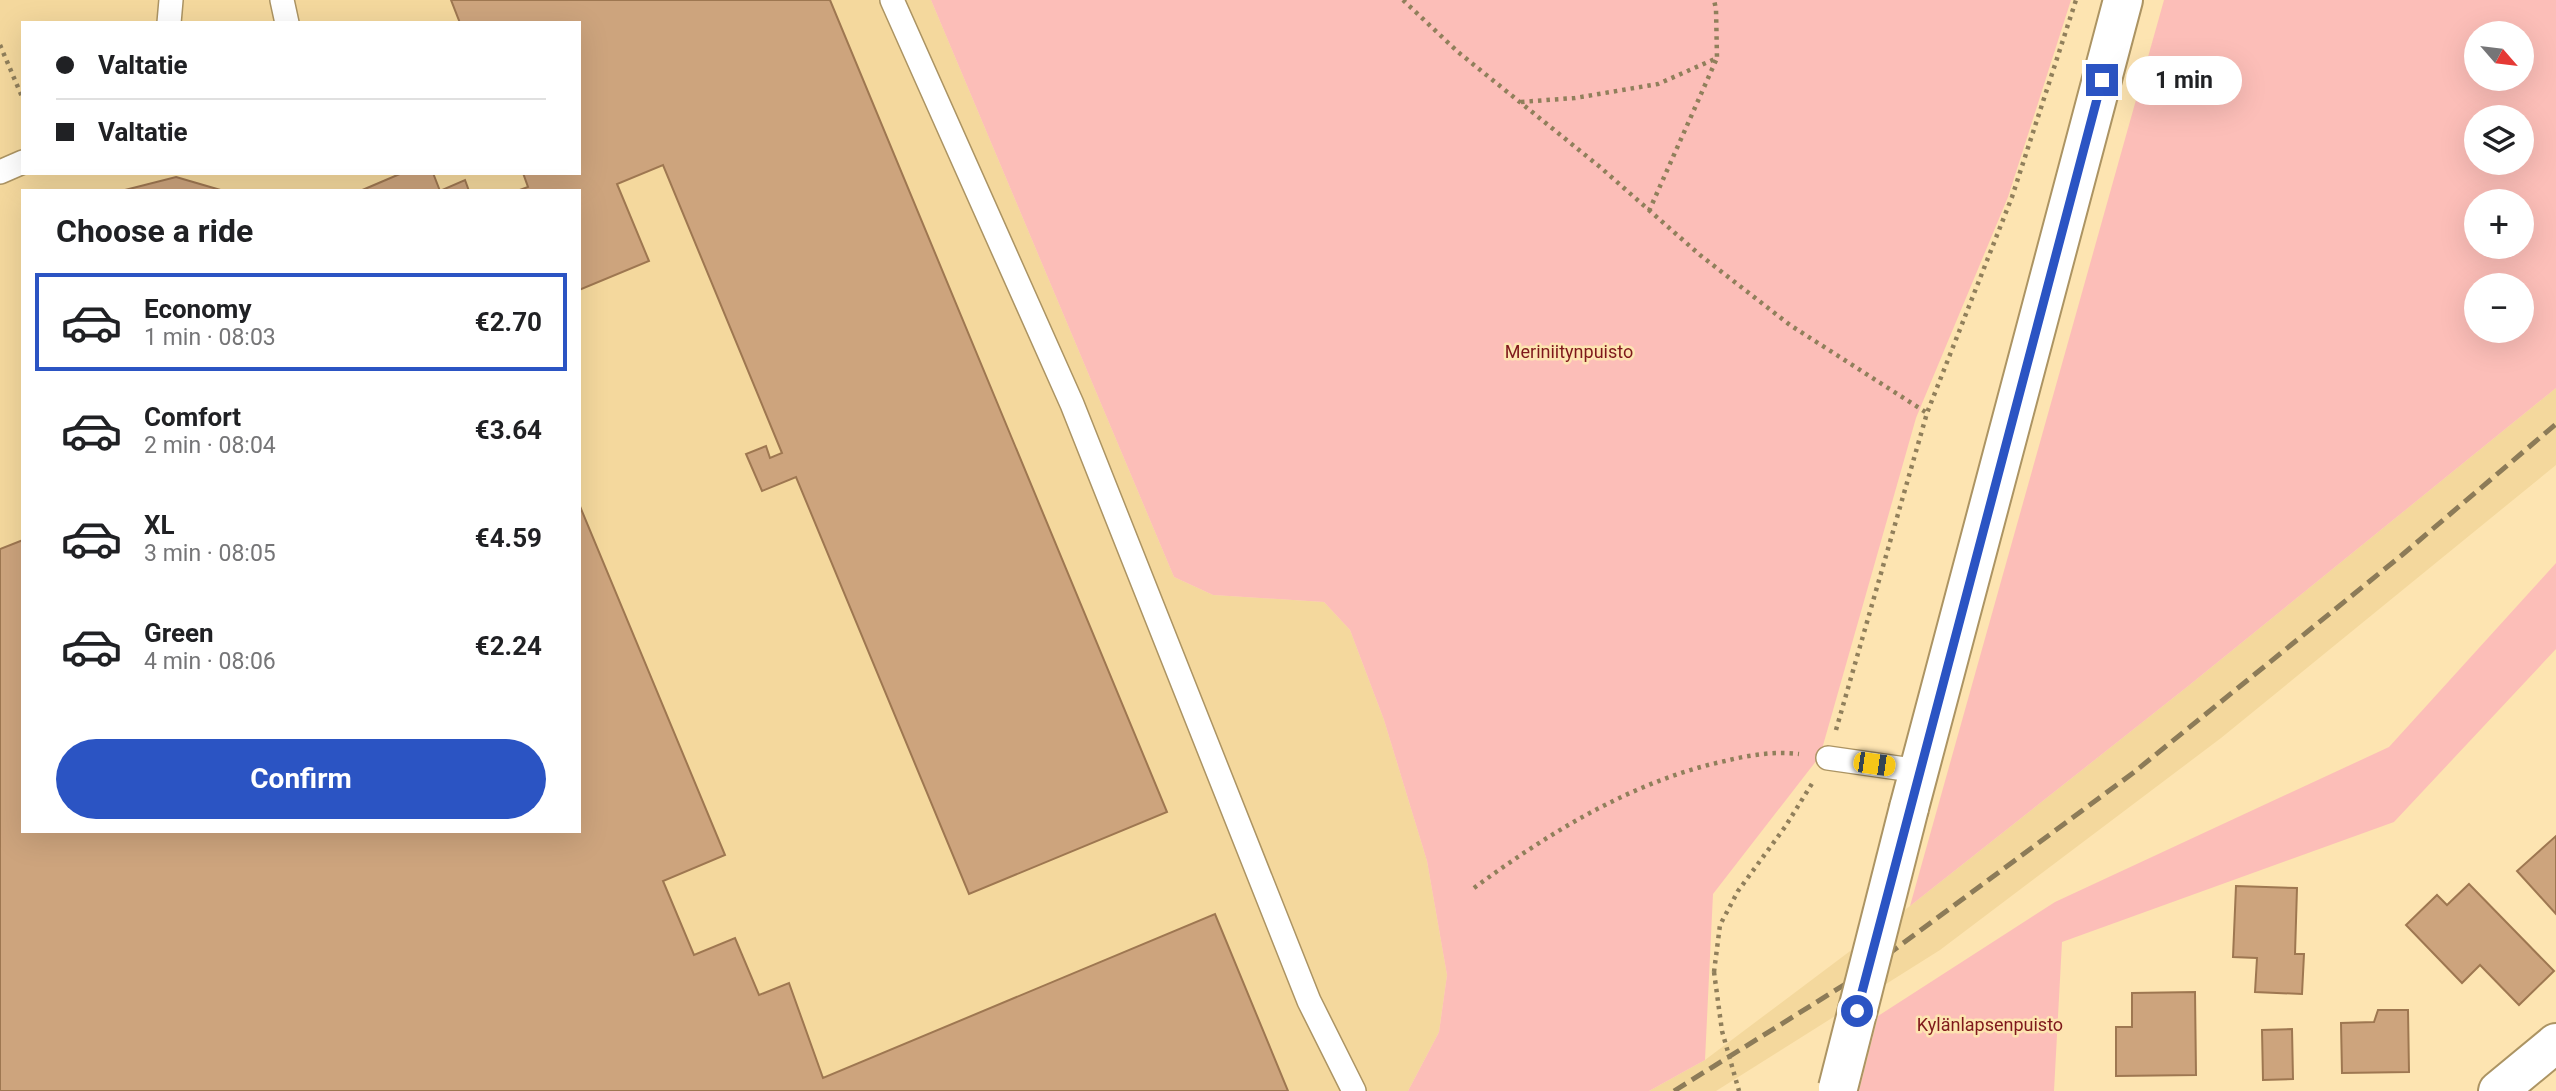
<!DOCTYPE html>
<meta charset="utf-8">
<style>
body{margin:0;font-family:Roboto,sans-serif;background:#f6f6f6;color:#202124;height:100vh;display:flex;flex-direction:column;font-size:26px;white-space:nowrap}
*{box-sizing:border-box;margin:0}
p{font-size:23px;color:#757577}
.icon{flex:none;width:38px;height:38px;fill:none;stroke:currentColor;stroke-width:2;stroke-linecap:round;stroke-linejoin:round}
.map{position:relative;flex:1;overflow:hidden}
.panel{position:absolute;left:21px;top:189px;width:560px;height:644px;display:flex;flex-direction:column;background:#fff;border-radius:0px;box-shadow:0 7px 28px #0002}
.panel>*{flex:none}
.guide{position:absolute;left:21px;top:21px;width:560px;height:154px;border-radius:0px;box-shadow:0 7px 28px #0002;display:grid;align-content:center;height:154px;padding:0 35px;background:#fff}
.needle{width:46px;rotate:118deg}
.controls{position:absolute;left:2464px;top:21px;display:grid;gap:14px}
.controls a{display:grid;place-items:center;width:70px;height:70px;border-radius:50%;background:#fff;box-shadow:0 7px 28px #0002;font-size:35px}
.end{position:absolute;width:32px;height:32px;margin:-16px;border:9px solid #2b54c3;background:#fff;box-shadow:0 0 0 4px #fff}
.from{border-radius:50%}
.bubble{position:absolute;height:49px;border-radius:24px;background:#fff;box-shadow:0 7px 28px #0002;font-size:23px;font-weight:700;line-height:49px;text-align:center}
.car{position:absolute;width:21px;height:42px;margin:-21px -10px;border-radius:9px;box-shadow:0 0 5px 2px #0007;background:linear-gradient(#f5c518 24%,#345 0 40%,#f5c518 0 76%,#345 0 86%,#f5c518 0)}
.guide b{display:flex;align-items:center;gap:24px;height:66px;font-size:26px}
.guide b+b{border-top:2px solid #e0e0e0}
.guide i{width:18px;height:18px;background:#202124}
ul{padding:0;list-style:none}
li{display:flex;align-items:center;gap:21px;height:98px;margin:0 14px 10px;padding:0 21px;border:4px solid transparent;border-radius:0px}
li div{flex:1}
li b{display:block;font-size:26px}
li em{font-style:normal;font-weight:700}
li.current{border-color:#2b54c3}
li>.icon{width:63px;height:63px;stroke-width:1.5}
h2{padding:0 35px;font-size:32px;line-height:84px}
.action{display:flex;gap:14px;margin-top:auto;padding:14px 35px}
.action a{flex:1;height:80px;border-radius:42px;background:#2b54c3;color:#fff;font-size:28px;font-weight:700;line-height:80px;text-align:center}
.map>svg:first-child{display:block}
</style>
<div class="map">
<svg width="2556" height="1091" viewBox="0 0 2556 1091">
<rect width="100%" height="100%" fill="#fde4b1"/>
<path fill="#f4d89d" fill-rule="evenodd" d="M0 0H931L1174 577 1213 595 1324 602 1350 630 1384 720 1427 861 1447 975 1439 1032 1408 1091H0ZM23 23H579V173H23ZM23 191H579V831H23Z
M2556 388V465L2221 738 1940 950 1716 1091H1649L1705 1060 1910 906 2187 687Z"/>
<path fill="#fcbeb8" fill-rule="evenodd" d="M931 0H2071L2008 197 1916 418 1820 756 1713 894 1705 1060 1649 1091H1408L1439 1032 1447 975 1427 861 1384 720 1350 630 1324 602 1213 595 1174 577Z
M2164 0H2556V388L2187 687 1910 906ZM2476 33H2522V79H2476ZM2476 117H2522V163H2476ZM2476 201H2522V247H2476ZM2476 285H2522V331H2476Z
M2556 563V649L2394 822 2062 942 2054 1091H1859L1878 1016 2055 902 2389 747Z"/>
<path fill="#cda47d" stroke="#9e7751" stroke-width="2" d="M451 0H830L1167 812 969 894 796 477 762 491 746 454 766 446 770 458 782 453 663 165 617 184 649 261 579 290V191H517L528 187 523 173H579V23H460Z
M402 173H433L440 191 465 180 469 191H360Z
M176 177 224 191H121Z
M579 504 725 855 663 881 694 955 735 938 759 995 789 983 823 1078 1215 914 1288 1091H0V549L23 540V831H579Z
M2556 836V914L2517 871Z
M2469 884 2554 971 2519 1005 2480 965 2462 983 2406 925 2437 895 2447 905Z
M2236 886 2297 888 2295 954H2304L2302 994 2255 992 2257 958 2233 957Z
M2195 992 2196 1075 2116 1076V1027H2132V993Z
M2378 1010H2408L2409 1072 2342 1073 2341 1023 2374 1022Z
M2292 1029 2293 1079 2263 1080 2262 1030Z"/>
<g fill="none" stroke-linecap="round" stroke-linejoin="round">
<g stroke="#ac9463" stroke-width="26">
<path id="lane" d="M282 0 287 23
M892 0 1072 404 1309 1001 1354 1091
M169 23 171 0
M0 172 23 162
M1828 758 1919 771"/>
</g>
<g stroke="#ac9463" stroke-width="42">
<path id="street" d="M2498 1091 2556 1043"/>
</g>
<g stroke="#ac9463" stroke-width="42">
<path id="secondary" d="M1909 808 2123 0"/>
</g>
<path stroke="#907f5b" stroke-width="4.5" stroke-dasharray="3.5 5" stroke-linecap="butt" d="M1403 0 1458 52 1600 167 1700 255 1790 325 1927 413
M0 45 23 99
M1521 102 1575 98 1658 84 1717 58 1716 9 1714 0
M1649 211 1717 58
M1836 730 1927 413 2012 197 2076 0
M1474 888C1550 832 1633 781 1725 761 1749 755 1775 751 1799 754
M1714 972 1720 925 1738 891 1785 827 1813 782"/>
<use href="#lane" stroke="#fff" stroke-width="23"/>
<use href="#street" stroke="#fff" stroke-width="38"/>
<use href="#secondary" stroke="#fff" stroke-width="38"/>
<path stroke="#8c7b58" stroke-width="5" stroke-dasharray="14 7" stroke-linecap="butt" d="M1674 1091 1860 975 2133 773 2402 555 2556 424"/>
<g stroke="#ac9463" stroke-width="42" stroke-linecap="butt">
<path id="secondary-bridge" d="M1838 1088 1909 808"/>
</g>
<path stroke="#907f5b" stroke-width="4.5" stroke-dasharray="3.5 5" stroke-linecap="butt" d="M1714 972 1722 1031 1739 1091"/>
<use href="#secondary-bridge" stroke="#fff" stroke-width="38"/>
</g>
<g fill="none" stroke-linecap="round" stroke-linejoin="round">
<path stroke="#2b54c3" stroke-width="9" d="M1857 1011 2102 80"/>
</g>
<g text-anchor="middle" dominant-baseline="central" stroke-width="5" stroke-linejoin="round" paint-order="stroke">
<g font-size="18" fill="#7e181b" stroke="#fde4b1">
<text x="1569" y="351">Meriniitynpuisto</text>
<text x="1990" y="1024">Kylänlapsenpuisto</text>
</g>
</g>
</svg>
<div class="controls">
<a><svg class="needle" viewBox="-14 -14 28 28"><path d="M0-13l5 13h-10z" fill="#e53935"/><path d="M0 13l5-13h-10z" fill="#757577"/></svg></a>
<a><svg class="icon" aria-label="layers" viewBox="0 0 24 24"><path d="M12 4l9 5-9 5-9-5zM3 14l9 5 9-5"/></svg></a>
<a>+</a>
<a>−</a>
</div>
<i class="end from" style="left:1857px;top:1011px"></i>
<i class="end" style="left:2102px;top:80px"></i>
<div class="bubble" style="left:2126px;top:56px;width:116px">1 min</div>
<i class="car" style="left:1874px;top:764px;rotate:98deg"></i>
<div class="guide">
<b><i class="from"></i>Valtatie</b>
<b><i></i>Valtatie</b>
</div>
<section class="panel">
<h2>Choose a ride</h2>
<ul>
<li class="current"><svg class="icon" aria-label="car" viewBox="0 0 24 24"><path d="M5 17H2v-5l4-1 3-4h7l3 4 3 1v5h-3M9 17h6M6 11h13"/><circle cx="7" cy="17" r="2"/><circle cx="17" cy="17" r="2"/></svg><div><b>Economy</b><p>1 min · 08:03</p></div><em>€2.70</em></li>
<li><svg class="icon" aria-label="car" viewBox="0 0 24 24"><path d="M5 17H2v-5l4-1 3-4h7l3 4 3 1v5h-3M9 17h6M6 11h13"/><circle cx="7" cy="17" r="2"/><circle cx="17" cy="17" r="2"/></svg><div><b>Comfort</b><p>2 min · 08:04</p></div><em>€3.64</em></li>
<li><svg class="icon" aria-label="car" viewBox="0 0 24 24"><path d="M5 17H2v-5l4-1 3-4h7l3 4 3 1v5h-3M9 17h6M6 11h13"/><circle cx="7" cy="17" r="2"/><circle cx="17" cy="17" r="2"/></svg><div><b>XL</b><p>3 min · 08:05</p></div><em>€4.59</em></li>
<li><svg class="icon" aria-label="car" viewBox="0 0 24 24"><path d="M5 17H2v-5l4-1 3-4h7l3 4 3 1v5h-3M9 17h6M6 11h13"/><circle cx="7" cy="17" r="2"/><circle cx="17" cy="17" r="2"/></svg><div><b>Green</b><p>4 min · 08:06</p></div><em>€2.24</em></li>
</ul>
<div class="action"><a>Confirm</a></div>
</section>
</div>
